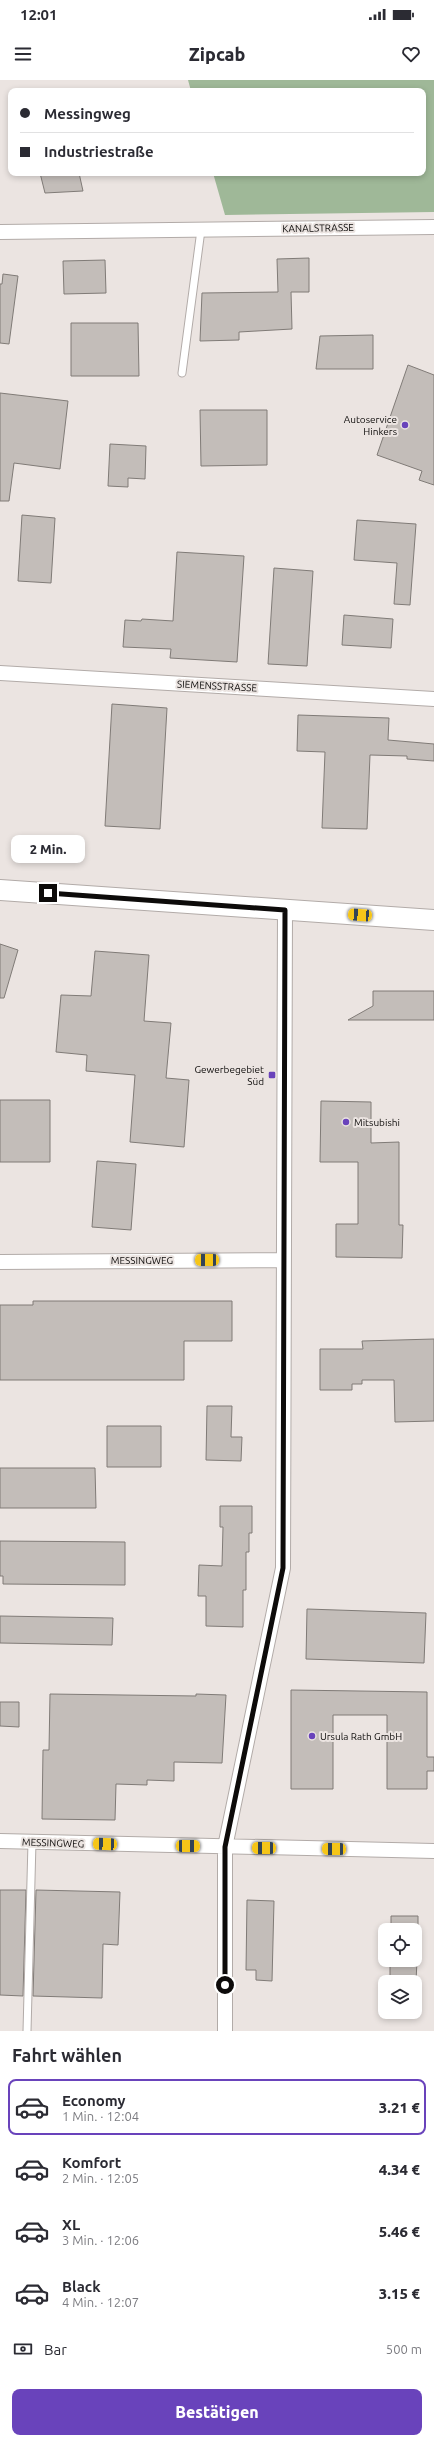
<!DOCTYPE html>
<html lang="de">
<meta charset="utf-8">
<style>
body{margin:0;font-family:Ubuntu,sans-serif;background:#f2f2f3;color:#2b2b33;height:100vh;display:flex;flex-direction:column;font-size:15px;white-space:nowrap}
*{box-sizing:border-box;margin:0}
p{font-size:13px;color:#7c7c81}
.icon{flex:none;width:22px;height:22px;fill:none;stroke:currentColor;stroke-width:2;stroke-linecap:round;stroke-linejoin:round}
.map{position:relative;height:1951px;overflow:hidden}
.panel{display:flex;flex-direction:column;background:#fff;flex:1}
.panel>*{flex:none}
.top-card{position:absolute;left:8px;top:8px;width:418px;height:88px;border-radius:8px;box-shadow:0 2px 6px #0003;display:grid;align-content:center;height:88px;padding:0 12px;background:#fff}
.controls{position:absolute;left:378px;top:1843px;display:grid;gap:8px}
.controls a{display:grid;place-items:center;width:44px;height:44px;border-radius:8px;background:#fff;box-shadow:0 2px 6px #0003;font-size:20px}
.end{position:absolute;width:18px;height:18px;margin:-9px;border:5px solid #0d0b0a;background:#fff;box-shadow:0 0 0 2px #fff}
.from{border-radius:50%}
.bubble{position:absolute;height:28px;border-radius:8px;background:#fff;box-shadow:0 2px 6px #0003;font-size:13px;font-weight:800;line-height:28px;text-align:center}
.car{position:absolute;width:12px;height:24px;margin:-12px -6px;border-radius:5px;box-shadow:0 0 3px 1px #0007;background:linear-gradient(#f5c518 24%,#345 0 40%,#f5c518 0 76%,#345 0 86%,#f5c518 0)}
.top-card b{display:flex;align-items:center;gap:14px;height:38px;font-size:15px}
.top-card b+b{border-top:1px solid #e1e1e2}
.top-card i{width:10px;height:10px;background:#2b2b33}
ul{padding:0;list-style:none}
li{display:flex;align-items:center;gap:12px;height:56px;margin:0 8px 6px;padding:0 4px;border:2px solid transparent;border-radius:8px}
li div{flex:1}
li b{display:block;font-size:15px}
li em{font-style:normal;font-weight:800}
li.on{border-color:#6943bb}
li>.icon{width:36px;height:36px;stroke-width:1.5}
h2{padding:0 12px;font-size:18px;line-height:48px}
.pay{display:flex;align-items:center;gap:10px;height:44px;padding:0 12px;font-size:15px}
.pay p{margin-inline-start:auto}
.primary-button{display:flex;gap:8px;margin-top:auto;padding:8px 12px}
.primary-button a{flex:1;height:46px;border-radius:8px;background:#6943bb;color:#fff;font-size:16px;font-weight:800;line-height:46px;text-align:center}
.status{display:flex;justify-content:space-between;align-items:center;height:28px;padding:0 20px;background:#fff;direction:ltr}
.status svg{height:11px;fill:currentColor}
header{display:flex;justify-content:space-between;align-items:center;height:52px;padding:0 12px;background:#fff;font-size:18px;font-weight:800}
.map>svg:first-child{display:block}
</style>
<div class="status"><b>12:01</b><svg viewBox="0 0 49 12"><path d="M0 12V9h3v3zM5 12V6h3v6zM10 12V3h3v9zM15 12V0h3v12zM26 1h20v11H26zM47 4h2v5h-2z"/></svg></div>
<header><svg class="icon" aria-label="menu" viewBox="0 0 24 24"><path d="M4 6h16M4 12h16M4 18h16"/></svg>Zipcab<svg class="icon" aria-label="heart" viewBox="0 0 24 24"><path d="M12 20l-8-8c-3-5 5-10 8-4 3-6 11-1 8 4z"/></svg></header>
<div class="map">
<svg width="434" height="1951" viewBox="0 0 434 1951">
<rect width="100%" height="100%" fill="#ebe4e1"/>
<path fill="#9fb898" d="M188 0H434V132L225 135 213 93H423V11H191Z"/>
<path fill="#c3bdb9" stroke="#807b77" d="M40 93H79L83 111 45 113Z
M309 178V212H291L292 249 239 252V260L200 261 202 213 278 212 277 179Z
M105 180 106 213 64 214 63 181Z
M3 194 18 196 9 264 0 263V204H2Z
M71 243H138L139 296H71Z
M373 255V289H316L320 256Z
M408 285 434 295V405L419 400 422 391 377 375Z
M0 313 68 321 60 389 14 383 9 421H0Z
M200 330H267V385L201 386Z
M110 364 146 366 145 399 128 398V407L108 406Z
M22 435 55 438 51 503 18 501Z
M357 440 416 444 410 525 394 524 397 483 354 480Z
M177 472 244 476 237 582 170 578 171 569 123 567 125 540 141 541 142 539 173 541Z
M274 488 313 491 307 586 268 584Z
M344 535 393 539 391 568 342 565Z
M112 624 167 628 160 749 105 746Z
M298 635 389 638 388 660 434 664V681L407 679V676L370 675 367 749 322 748 325 672 297 671Z
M0 864 18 870 4 918H0Z
M95 871 149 875 144 941 171 943 166 998 189 1000 184 1067 130 1062 135 995 86 991 87 975 56 972 61 915 91 916Z
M373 911H434V940H348L373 926Z
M0 1020H50V1082H0Z
M321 1021 371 1022V1063L399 1062V1145H403L402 1178 336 1177V1144H358V1082H320Z
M97 1081 136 1084 131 1150 92 1147Z
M33 1221H232V1261H184V1300H0V1225H33Z
M434 1259V1341L395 1342 394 1300H362V1304H352V1310H320V1269H363L362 1261Z
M207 1326H232L231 1357H242L241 1381 206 1380Z
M107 1346H161V1387H107Z
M0 1388H95L96 1428H0Z
M220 1426H252V1453H249V1472H246V1510H243V1547L206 1546V1516H198L199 1485 222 1486 223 1447H220Z
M0 1461 125 1462V1505L3 1504V1496H0Z
M307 1529 426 1533 424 1583 306 1579Z
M0 1536 113 1538 112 1565 0 1563Z
M291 1610 427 1612V1677H434V1691H427V1709H387V1635H333V1709H291Z
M50 1614 196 1616V1614L226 1615 222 1683 174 1682V1701L147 1700V1705L116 1704 115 1740 42 1739 43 1670H49Z
M0 1622H19V1647L0 1646Z
M0 1810H26L23 1916 0 1915Z
M36 1810 120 1812 118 1865 103 1864 102 1918 33 1916Z
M247 1820 274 1821 272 1901 256 1900V1890H246Z
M391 1836H418V1850H391Z
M390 1880H417L416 1902H390Z"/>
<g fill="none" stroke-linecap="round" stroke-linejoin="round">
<g stroke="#b2aba8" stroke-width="9">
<path id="lane" d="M182 293 201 150
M27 1951 32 1762"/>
</g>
<g stroke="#b2aba8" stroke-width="16">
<path id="street" d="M0 152 434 147
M0 593 434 619
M0 1182 284 1180
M0 1761 434 1771
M225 1951V1767L283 1488 285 830"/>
</g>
<g stroke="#b2aba8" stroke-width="22">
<path id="secondary" d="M0 810 434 840"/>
</g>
<use href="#lane" stroke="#fff" stroke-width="7"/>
<use href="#street" stroke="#fff" stroke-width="14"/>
<use href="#secondary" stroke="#fff" stroke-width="20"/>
</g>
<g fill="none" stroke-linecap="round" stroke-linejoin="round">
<path stroke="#0d0b0a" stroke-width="5" d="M48 813 285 830 283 1488 225 1767V1905"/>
</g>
<g fill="#6943bb" stroke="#ebe4e1" stroke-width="1.5">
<circle cx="405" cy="345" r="4"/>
<rect x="268" y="991" width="8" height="8" rx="2"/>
<circle cx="346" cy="1042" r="4"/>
<circle cx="312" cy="1656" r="4"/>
</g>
<g text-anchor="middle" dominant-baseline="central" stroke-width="4" stroke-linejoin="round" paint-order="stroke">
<g font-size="10" fill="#0d0b0a" stroke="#ebe4e1">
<text transform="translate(318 148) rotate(-1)">KANALSTRASSE</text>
<text transform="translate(217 606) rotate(3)">SIEMENSSTRASSE</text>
<text x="142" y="1180">MESSINGWEG</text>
<text transform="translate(53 1763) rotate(2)">MESSINGWEG</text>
</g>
<g font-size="10" fill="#0d0b0a" stroke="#ebe4e1" text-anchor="end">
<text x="397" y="339">Autoservice<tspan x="397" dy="12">Hinkers</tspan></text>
<text x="264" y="989">Gewerbegebiet<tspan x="264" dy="12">Süd</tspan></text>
<text x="354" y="1042" text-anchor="start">Mitsubishi</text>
<text x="320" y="1656" text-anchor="start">Ursula Rath GmbH</text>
</g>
</g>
</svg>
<div class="controls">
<a><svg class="icon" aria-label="locate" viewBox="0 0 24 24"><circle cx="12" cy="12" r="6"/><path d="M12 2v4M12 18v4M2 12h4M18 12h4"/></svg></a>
<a><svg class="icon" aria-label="layers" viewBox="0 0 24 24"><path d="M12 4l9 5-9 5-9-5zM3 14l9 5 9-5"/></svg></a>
</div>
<i class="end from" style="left:225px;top:1905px"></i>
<i class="end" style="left:48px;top:813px"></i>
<div class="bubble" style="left:11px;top:755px;width:74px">2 Min.</div>
<i class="car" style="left:360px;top:835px;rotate:274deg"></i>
<i class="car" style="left:207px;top:1180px;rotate:270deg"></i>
<i class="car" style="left:105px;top:1764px;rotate:272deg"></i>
<i class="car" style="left:188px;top:1766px;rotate:91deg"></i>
<i class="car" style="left:264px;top:1768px;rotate:271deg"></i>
<i class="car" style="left:334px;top:1769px;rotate:271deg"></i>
<div class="top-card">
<b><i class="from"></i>Messingweg</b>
<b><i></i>Industriestraße</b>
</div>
</div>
<section class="panel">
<h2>Fahrt wählen</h2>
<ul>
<li class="on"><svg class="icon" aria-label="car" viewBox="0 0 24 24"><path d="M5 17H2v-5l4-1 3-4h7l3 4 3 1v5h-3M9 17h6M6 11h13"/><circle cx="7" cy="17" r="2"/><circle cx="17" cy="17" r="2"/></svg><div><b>Economy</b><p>1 Min. · 12:04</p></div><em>3.21 €</em></li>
<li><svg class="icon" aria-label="car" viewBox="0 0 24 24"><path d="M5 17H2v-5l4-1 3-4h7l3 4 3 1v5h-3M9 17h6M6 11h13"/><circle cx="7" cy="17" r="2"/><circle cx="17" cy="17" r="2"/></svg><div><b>Komfort</b><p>2 Min. · 12:05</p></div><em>4.34 €</em></li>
<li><svg class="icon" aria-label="car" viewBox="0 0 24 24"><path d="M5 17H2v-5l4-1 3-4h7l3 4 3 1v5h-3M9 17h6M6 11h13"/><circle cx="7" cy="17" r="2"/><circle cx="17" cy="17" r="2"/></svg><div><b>XL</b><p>3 Min. · 12:06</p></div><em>5.46 €</em></li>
<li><svg class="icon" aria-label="car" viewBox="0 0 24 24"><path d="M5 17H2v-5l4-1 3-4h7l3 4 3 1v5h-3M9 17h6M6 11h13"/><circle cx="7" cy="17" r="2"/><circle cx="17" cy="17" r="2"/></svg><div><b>Black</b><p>4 Min. · 12:07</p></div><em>3.15 €</em></li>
</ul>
<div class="pay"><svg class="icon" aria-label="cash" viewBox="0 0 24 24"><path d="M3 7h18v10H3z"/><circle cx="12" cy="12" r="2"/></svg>Bar<p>500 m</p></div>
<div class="primary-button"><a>Bestätigen</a></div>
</section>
